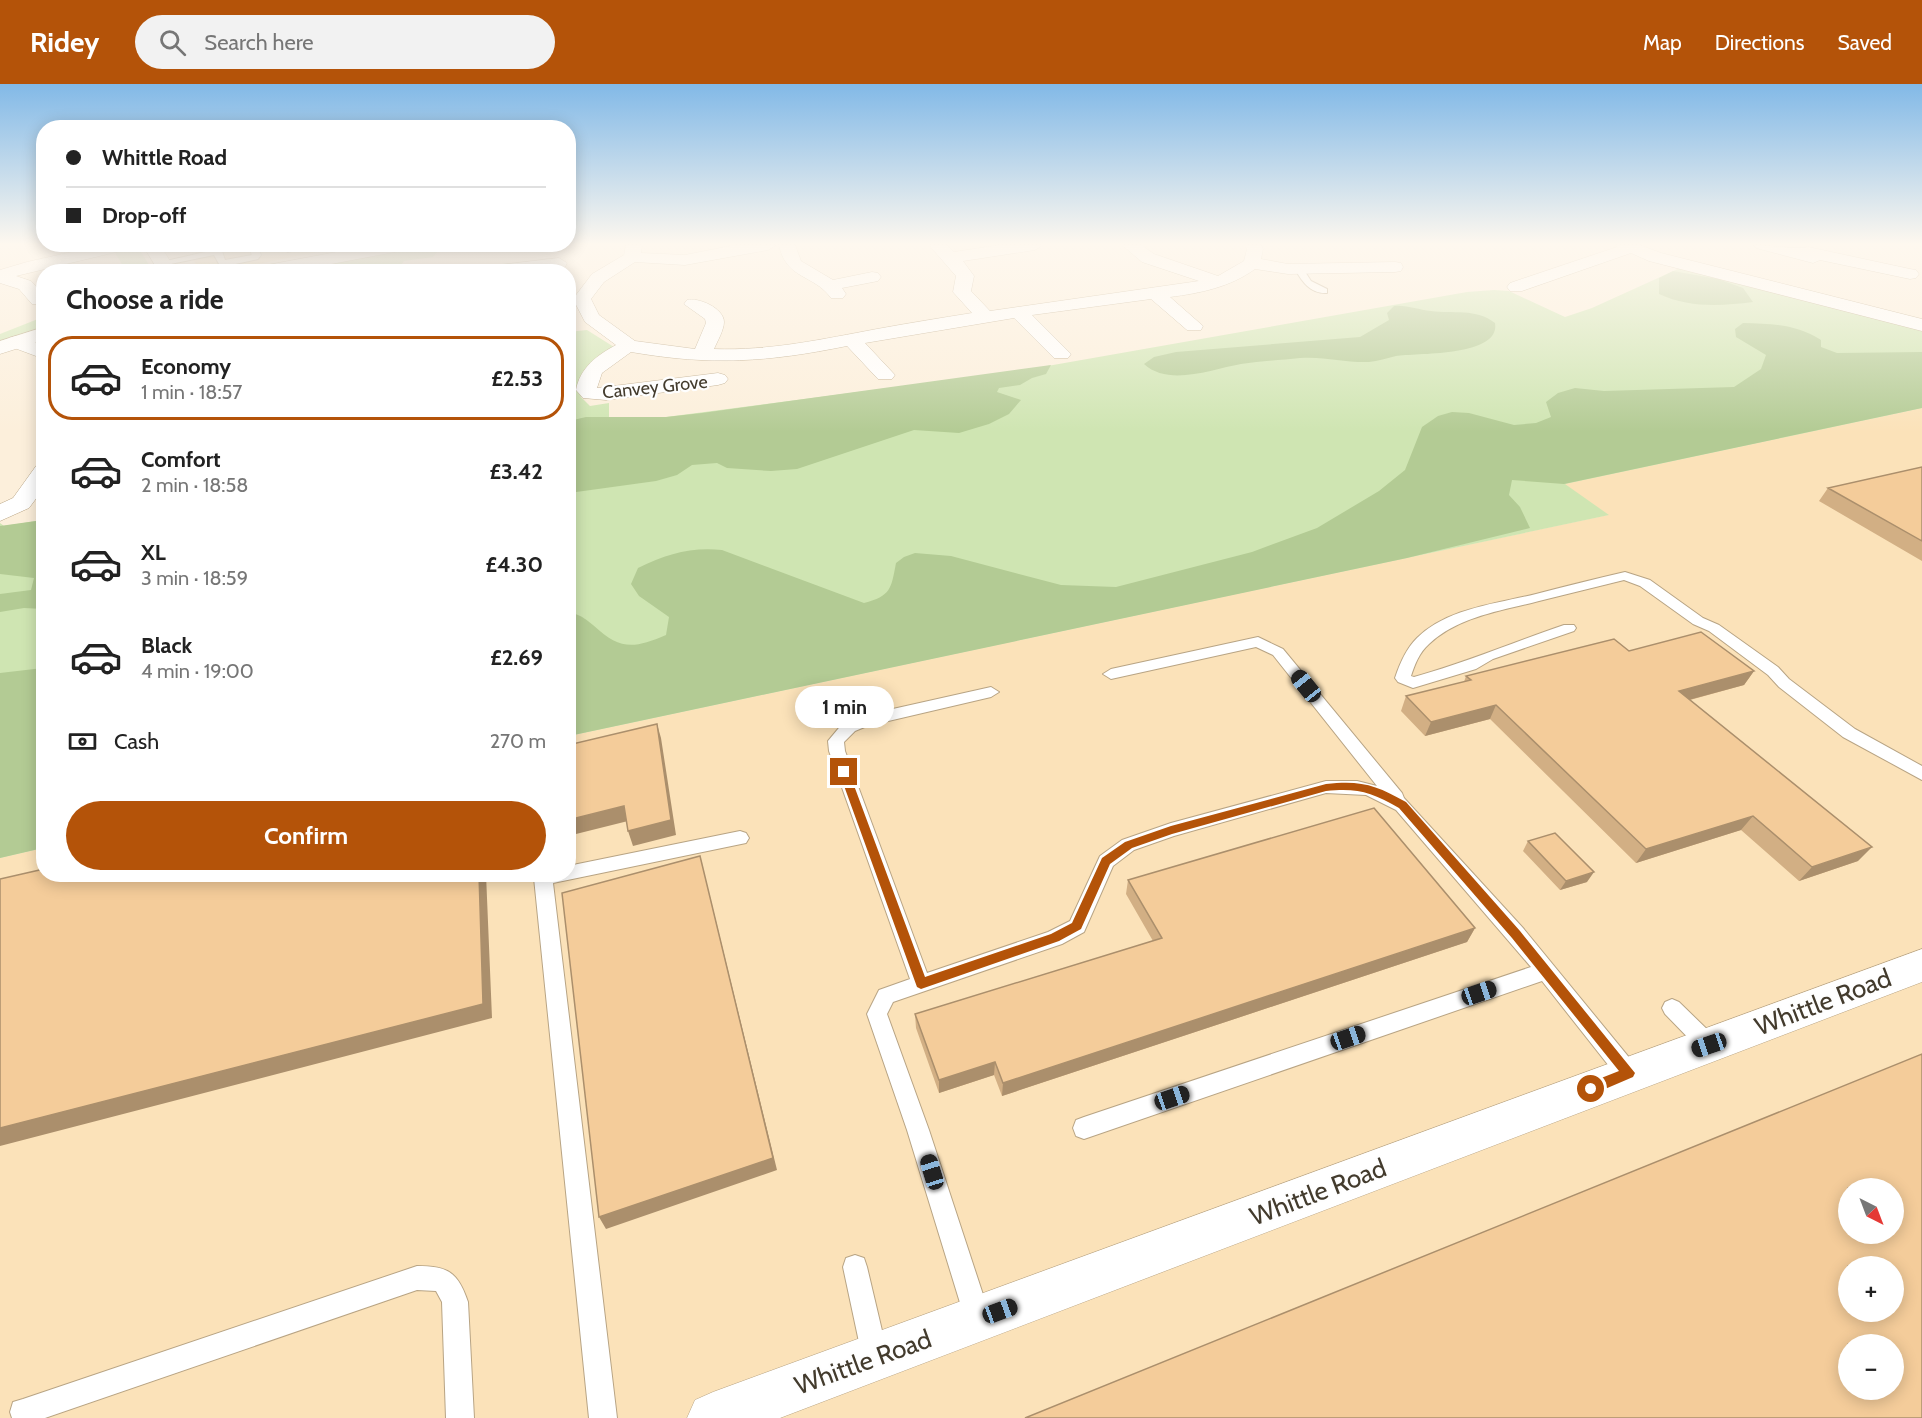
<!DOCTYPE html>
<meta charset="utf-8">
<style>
body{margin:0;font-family:Cabin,sans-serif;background:#f2f2f2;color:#222;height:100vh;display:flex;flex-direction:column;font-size:22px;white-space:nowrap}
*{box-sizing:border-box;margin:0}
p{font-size:20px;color:#767676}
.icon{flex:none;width:33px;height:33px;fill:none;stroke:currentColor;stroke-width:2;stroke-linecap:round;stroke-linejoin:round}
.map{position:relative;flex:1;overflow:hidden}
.panel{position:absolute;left:36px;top:180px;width:540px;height:618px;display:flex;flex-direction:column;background:#fff;border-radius:24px;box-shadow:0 3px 15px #0003}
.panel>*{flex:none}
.top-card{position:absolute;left:36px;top:36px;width:540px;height:132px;border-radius:24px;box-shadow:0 3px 15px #0003;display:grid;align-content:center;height:132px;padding:0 30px;background:#fff}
.needle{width:39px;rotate:138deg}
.controls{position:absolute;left:1838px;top:1094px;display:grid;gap:12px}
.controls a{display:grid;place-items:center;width:66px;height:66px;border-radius:50%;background:#fff;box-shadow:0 3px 15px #0003;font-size:30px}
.end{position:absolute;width:27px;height:27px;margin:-14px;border:8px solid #b45309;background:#fff;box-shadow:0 0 0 3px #fff}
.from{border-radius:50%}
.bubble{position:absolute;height:42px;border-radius:21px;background:#fff;box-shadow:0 3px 15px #0003;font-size:20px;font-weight:800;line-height:42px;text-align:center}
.car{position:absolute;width:18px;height:36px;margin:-18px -9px;border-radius:8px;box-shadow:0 0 4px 2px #0007;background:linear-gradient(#222 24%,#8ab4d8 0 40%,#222 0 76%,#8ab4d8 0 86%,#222 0)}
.top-card b{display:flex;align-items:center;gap:21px;height:57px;font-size:22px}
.top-card b+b{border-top:2px solid #e0e0e0}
.top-card i{width:15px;height:15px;background:#222}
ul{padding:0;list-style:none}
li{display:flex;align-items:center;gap:18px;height:84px;margin:0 12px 9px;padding:0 18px;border:3px solid transparent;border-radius:24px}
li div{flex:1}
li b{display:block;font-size:22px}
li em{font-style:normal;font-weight:800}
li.on{border-color:#b45309}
li>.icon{width:54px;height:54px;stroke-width:1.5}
h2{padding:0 30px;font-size:27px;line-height:72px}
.pay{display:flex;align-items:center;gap:15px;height:66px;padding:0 30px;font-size:22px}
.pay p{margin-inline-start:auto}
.primary-button{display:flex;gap:12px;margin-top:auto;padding:12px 30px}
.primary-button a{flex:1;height:69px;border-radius:36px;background:#b45309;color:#fff;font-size:24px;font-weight:800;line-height:69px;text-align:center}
header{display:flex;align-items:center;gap:36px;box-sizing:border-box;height:84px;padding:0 30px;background:#b45309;color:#fff}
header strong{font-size:28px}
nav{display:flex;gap:33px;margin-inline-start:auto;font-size:21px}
.search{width:420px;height:54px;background:#f2f2f2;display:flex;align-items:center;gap:15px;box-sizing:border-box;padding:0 21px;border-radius:33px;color:#767676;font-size:22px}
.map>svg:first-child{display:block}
</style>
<header>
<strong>Ridey</strong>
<div class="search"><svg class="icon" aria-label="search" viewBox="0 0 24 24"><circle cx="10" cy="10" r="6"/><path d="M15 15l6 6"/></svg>Search here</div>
<nav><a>Map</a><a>Directions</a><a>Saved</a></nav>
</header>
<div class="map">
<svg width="1922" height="1334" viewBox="0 0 1922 1334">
<rect width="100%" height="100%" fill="#fcefdb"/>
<path fill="#fbe2b9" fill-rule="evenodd" d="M193 161H352L228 186 200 187 192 174 196 172Z
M1922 324V1334H0V774L43 764 44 790H568L569 652 1608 431 1564 400ZM1848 1104H1893V1149H1848ZM1848 1182H1893V1227H1848ZM1848 1260H1893V1305H1848Z"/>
<path fill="#cfe5b2" d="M433 161H469L440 165 433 173 404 177 396 187 282 188Z
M123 165 141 168 153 187H126L114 167Z
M1680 184 1922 247V324L1565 400 1609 431 569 652 568 248 587 246 614 263 578 300 581 313 590 322 609 319V333H666L1019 287 1467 208 1494 206 1509 207 1565 233 1592 224Z
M43 233V244L0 260V250Z
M43 436V764L0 774V439L4 442Z"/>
<path fill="#b3cb94" d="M1673 187 1718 195 1743 204 1753 218C1721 222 1689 224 1659 210V194Z
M1394 222C1408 221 1418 226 1431 227 1453 230 1476 224 1495 239 1501 273 1416 269 1396 272 1387 274 1378 277 1369 278 1346 279 1324 272 1300 274 1281 276 1260 277 1241 280 1212 285 1169 303 1144 280L1154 273 1176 268 1360 253 1389 236 1387 229Z
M1743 239C1772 240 1796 240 1821 256V263L1837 269 1922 268V324L1564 400 1512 396 1509 411 1520 423 1530 444 1407 474 569 652V529C580 530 584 534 593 541 620 566 633 565 666 551L669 533 639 512 631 500 638 484C667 470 690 463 722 466L864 519C891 512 891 505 896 479L904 473 915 469 951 472 1061 501 1116 503 1252 468 1317 444 1379 407 1405 386 1422 343 1438 332 1452 328 1469 329 1514 341 1536 339 1551 333 1546 318 1558 309 1575 304 1604 307 1734 303 1761 285 1766 271 1736 253 1735 245Z
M1051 281 1046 290 1032 294 1020 301 999 304 997 308 1021 316 1009 330 989 340 959 349 914 346 797 385 771 387 727 384 717 379 692 381 677 391 656 397 569 409V337L586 333H666L702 329Z
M43 436V525L24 524 0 528V510L31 506 34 494 0 490V442Z
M43 584V634L37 653 43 655V764L0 774V589Z"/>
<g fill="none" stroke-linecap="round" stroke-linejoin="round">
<g stroke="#b8a484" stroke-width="2">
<path id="lane" d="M223 161H240L222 167 225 176 252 171 248 161H256L261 171 258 175 226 182 219 180 214 171 161 182 157 179 214 166Z
M1296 183H1302L1311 197 1327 205V209C1311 210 1302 198 1295 185Z
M1625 488 1650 496 1703 534 1719 541 1778 583 1789 595 1855 645 1922 682V696L1843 653 1779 603 1768 591 1709 547 1693 540 1640 502 1624 496C1596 503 1567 510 1539 517 1501 527 1459 532 1429 560 1419 569 1415 580 1411 592L1414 593C1465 579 1514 558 1564 541H1574L1576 544 1574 547 1493 575 1476 585 1413 604 1398 598 1395 594C1400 579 1406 565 1417 554 1448 524 1496 520 1536 510 1566 502 1595 495 1625 488Z
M1258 553 1283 565 1402 709 1404 714 1523 844 1636 982 1639 989 1636 996 1628 999 1620 996 1542 897 1084 1055 1076 1052 1073 1044 1076 1036 1084 1033 1531 883 1396 726 1366 711 1326 709 1174 752 1134 766 1113 782 1084 848 1062 860 893 918 887 930 929 1046 991 1235 987 1244 978 1248 969 1244 965 1235 907 1046 867 930 879 906 910 895 829 667 828 657 843 639 857 633 991 603 999 608 991 613 867 642 855 647 844 658 845 667 927 889 1048 848 1070 837 1100 772 1122 756 1171 739 1326 697H1357L1377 702 1273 571 1256 563 1111 595 1103 590 1111 585Z
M740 747 746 749 749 754 746 759 553 799 617 1334H589L534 794 536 790H568V782Z
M1672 915 1679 918 1716 954 1720 961 1716 968 1709 971 1702 968 1665 930 1662 924 1665 918Z
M855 1171 864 1174 867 1183 888 1272 884 1281 875 1285 866 1281 862 1272 843 1183 846 1174Z
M417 1182C448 1182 458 1188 468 1218L474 1334H446L442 1218 436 1207 417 1206 45 1334H12L10 1328 13 1318 23 1315Z"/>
</g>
<g stroke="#b8a484" stroke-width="1">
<path id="street" d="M103 161H135L133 164 16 192 31 197 44 211V220H32L19 205 0 199V186L27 178Z
M626 161H642L641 169 685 171 735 161H776L768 166 685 181 635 178 604 198 591 215 599 231 635 257 695 265 706 239 705 235 684 220 687 216C698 213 724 224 724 238 724 246 717 258 714 265 770 267 823 255 877 245 909 239 941 234 972 229L953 208 956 192 929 161H947L954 168 1000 161H1043L1035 166 963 177 974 192 971 207 990 227 1199 197 1142 178 1122 161H1141L1154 170 1218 192 1244 177 1247 165 1245 161H1261L1263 165 1261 175 1288 180 1395 178 1401 179 1403 183 1401 187 1395 188 1288 190 1255 185C1230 203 1201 209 1170 213L1203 242 1201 246H1187L1151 215 1032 231 1071 270 1068 274H1054L1014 234 865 259 895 291 892 295H878L847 262C768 278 712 282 631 268L602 289 597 304 718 289 725 291 728 295 725 299 718 301 606 316 583 314 576 306C580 284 597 271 616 261L585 238 573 215 592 190 624 171Z
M779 161H795L801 177 833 196 872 188 878 189 881 193 878 197 842 204 846 210 843 214H831C814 190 786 196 779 161Z
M1616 161H1640L1661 169 1922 235V247L1649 177 1631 169 1522 207H1510L1507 203 1510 199 1617 163Z
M1754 161C1770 161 1796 166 1808 163L1910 185 1916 186 1919 190 1916 194 1910 195 1820 176 1813 179 1756 164Z
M559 174 567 179 565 183 530 188H475L483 183Z
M16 252 44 262V275L9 262 6 258 9 254Z
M44 380V404L29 424 0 437V420L13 414 36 382Z
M1922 865V898L780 1334H687L695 1316 713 1308Z"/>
</g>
<g stroke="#b8a484" stroke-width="1">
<path id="secondary" d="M143 161H160L177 188H159Z
M374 161H413L405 166 289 188H248L257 183Z
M44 243V256L0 270V257Z"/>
</g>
<use href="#lane" fill="#fff" fill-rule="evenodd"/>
<use href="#street" fill="#fff" fill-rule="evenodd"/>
<use href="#secondary" fill="#fff" fill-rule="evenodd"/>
</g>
<path fill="#d2af84" d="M1922 383V477L1819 417 1828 404Z
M1629 567 1754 587 1744 601 1690 616 1858 777 1799 797 1741 746 1636 779 1490 635 1425 652 1401 627 1406 612 1464 598 1466 592Z
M1528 757 1587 798 1560 806 1523 767Z
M1128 796 1475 844 1467 858 1002 1012 994 991 939 1009 916 944 915 930 1153 857 1126 810Z"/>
<path fill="#ab8f6c" d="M284 161H328L287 169Z
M1754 587 1744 601 1670 621 1679 607Z
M1496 621 1490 635 1425 652 1431 638Z
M657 640 661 654 676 751 633 762 628 747Z
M624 722 628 737 568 752V736Z
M1753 732 1741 746 1636 779 1646 765Z
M1872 763 1858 777 1799 797 1812 783Z
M700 772 777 1086 606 1145 599 1133Z
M1594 788 1587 798 1560 806 1566 797Z
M479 790H486L492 934 0 1062V1044Z
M1475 844 1467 858 1002 1012 1003 999Z
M995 978 994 991 939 1009V996Z"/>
<path fill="#f4cc9a" stroke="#ab8f6c" stroke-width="1.5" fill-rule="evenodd" d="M1922 383V457L1828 404Z
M1701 548 1754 587 1679 607 1872 763 1812 783 1753 732 1646 765 1496 621 1431 638 1406 612 1471 596 1466 592 1614 555 1629 567Z
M657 640 671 736 628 747 624 722 568 736V661Z
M1374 724 1475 844 1003 999 995 978 939 996 915 930 1162 854 1128 796Z
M1555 749 1594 788 1566 797 1528 757Z
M700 772 773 1074 599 1133 562 809Z
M44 785V790H479L483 920 0 1044V795Z
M1922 970V1334H1025ZM1848 1104H1893V1149H1848ZM1848 1182H1893V1227H1848ZM1848 1260H1893V1305H1848Z"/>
<linearGradient id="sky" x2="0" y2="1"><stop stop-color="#82b9e7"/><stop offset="0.46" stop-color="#fef8ef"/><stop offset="1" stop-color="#fef8ef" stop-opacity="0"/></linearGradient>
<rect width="1922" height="348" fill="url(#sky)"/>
<path fill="#b45309" d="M844 685 849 688 925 893 1051 850 1072 839 1102 774 1125 758 1171 742 1326 700C1361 696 1376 701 1406 718L1520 847 1635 989 1633 993 1591 1011 1586 1009 1584 1005 1586 1000 1619 987 1512 854 1399 724C1371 708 1358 704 1326 707L1172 750 1132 764 1110 780 1081 845 1059 857 921 905 917 903 839 688Z"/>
<g text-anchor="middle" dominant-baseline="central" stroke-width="4.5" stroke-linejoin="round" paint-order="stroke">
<g font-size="18" fill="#433b2d" stroke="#fefefe">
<text transform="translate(655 303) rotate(-6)">Canvey Grove</text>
</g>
<g font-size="26" fill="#433b2d" stroke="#fefefe">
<text transform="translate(1823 918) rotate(-21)">Whittle Road</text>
<text transform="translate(1318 1108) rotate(-21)">Whittle Road</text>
<text transform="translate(863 1278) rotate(-20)">Whittle Road</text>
</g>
</g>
</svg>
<div class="controls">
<a><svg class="needle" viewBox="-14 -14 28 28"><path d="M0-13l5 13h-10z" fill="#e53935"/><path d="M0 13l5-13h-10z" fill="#767676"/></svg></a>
<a>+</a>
<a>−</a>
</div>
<i class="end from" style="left:1591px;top:1005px"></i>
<i class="end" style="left:844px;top:688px"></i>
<div class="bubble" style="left:795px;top:602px;width:99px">1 min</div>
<i class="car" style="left:1306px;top:602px;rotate:321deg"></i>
<i class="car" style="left:1479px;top:909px;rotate:71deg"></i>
<i class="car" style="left:1348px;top:954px;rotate:71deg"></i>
<i class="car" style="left:1709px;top:961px;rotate:251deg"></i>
<i class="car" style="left:1172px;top:1014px;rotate:71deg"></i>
<i class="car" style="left:932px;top:1088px;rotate:343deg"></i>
<i class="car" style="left:1000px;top:1227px;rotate:70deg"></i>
<div class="top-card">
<b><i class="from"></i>Whittle Road</b>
<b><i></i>Drop-off</b>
</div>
<section class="panel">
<h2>Choose a ride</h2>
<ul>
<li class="on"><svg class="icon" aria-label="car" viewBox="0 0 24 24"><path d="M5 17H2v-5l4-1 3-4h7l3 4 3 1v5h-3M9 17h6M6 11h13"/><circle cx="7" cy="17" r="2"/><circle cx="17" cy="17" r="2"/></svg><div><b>Economy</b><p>1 min · 18:57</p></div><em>£2.53</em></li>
<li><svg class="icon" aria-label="car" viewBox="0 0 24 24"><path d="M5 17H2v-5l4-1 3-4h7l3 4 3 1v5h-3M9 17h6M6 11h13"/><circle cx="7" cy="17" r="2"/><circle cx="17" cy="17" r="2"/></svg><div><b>Comfort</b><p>2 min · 18:58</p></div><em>£3.42</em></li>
<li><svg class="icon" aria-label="car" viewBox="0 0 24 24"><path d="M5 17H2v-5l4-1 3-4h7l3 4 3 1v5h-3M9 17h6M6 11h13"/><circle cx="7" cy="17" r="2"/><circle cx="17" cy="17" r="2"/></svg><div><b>XL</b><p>3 min · 18:59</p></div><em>£4.30</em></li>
<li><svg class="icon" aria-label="car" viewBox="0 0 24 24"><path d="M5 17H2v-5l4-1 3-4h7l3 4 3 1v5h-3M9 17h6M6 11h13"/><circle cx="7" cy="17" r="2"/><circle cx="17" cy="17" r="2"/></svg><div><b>Black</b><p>4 min · 19:00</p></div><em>£2.69</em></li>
</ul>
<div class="pay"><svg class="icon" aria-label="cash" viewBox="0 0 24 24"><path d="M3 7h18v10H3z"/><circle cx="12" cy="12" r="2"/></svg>Cash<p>270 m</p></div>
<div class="primary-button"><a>Confirm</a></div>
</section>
</div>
